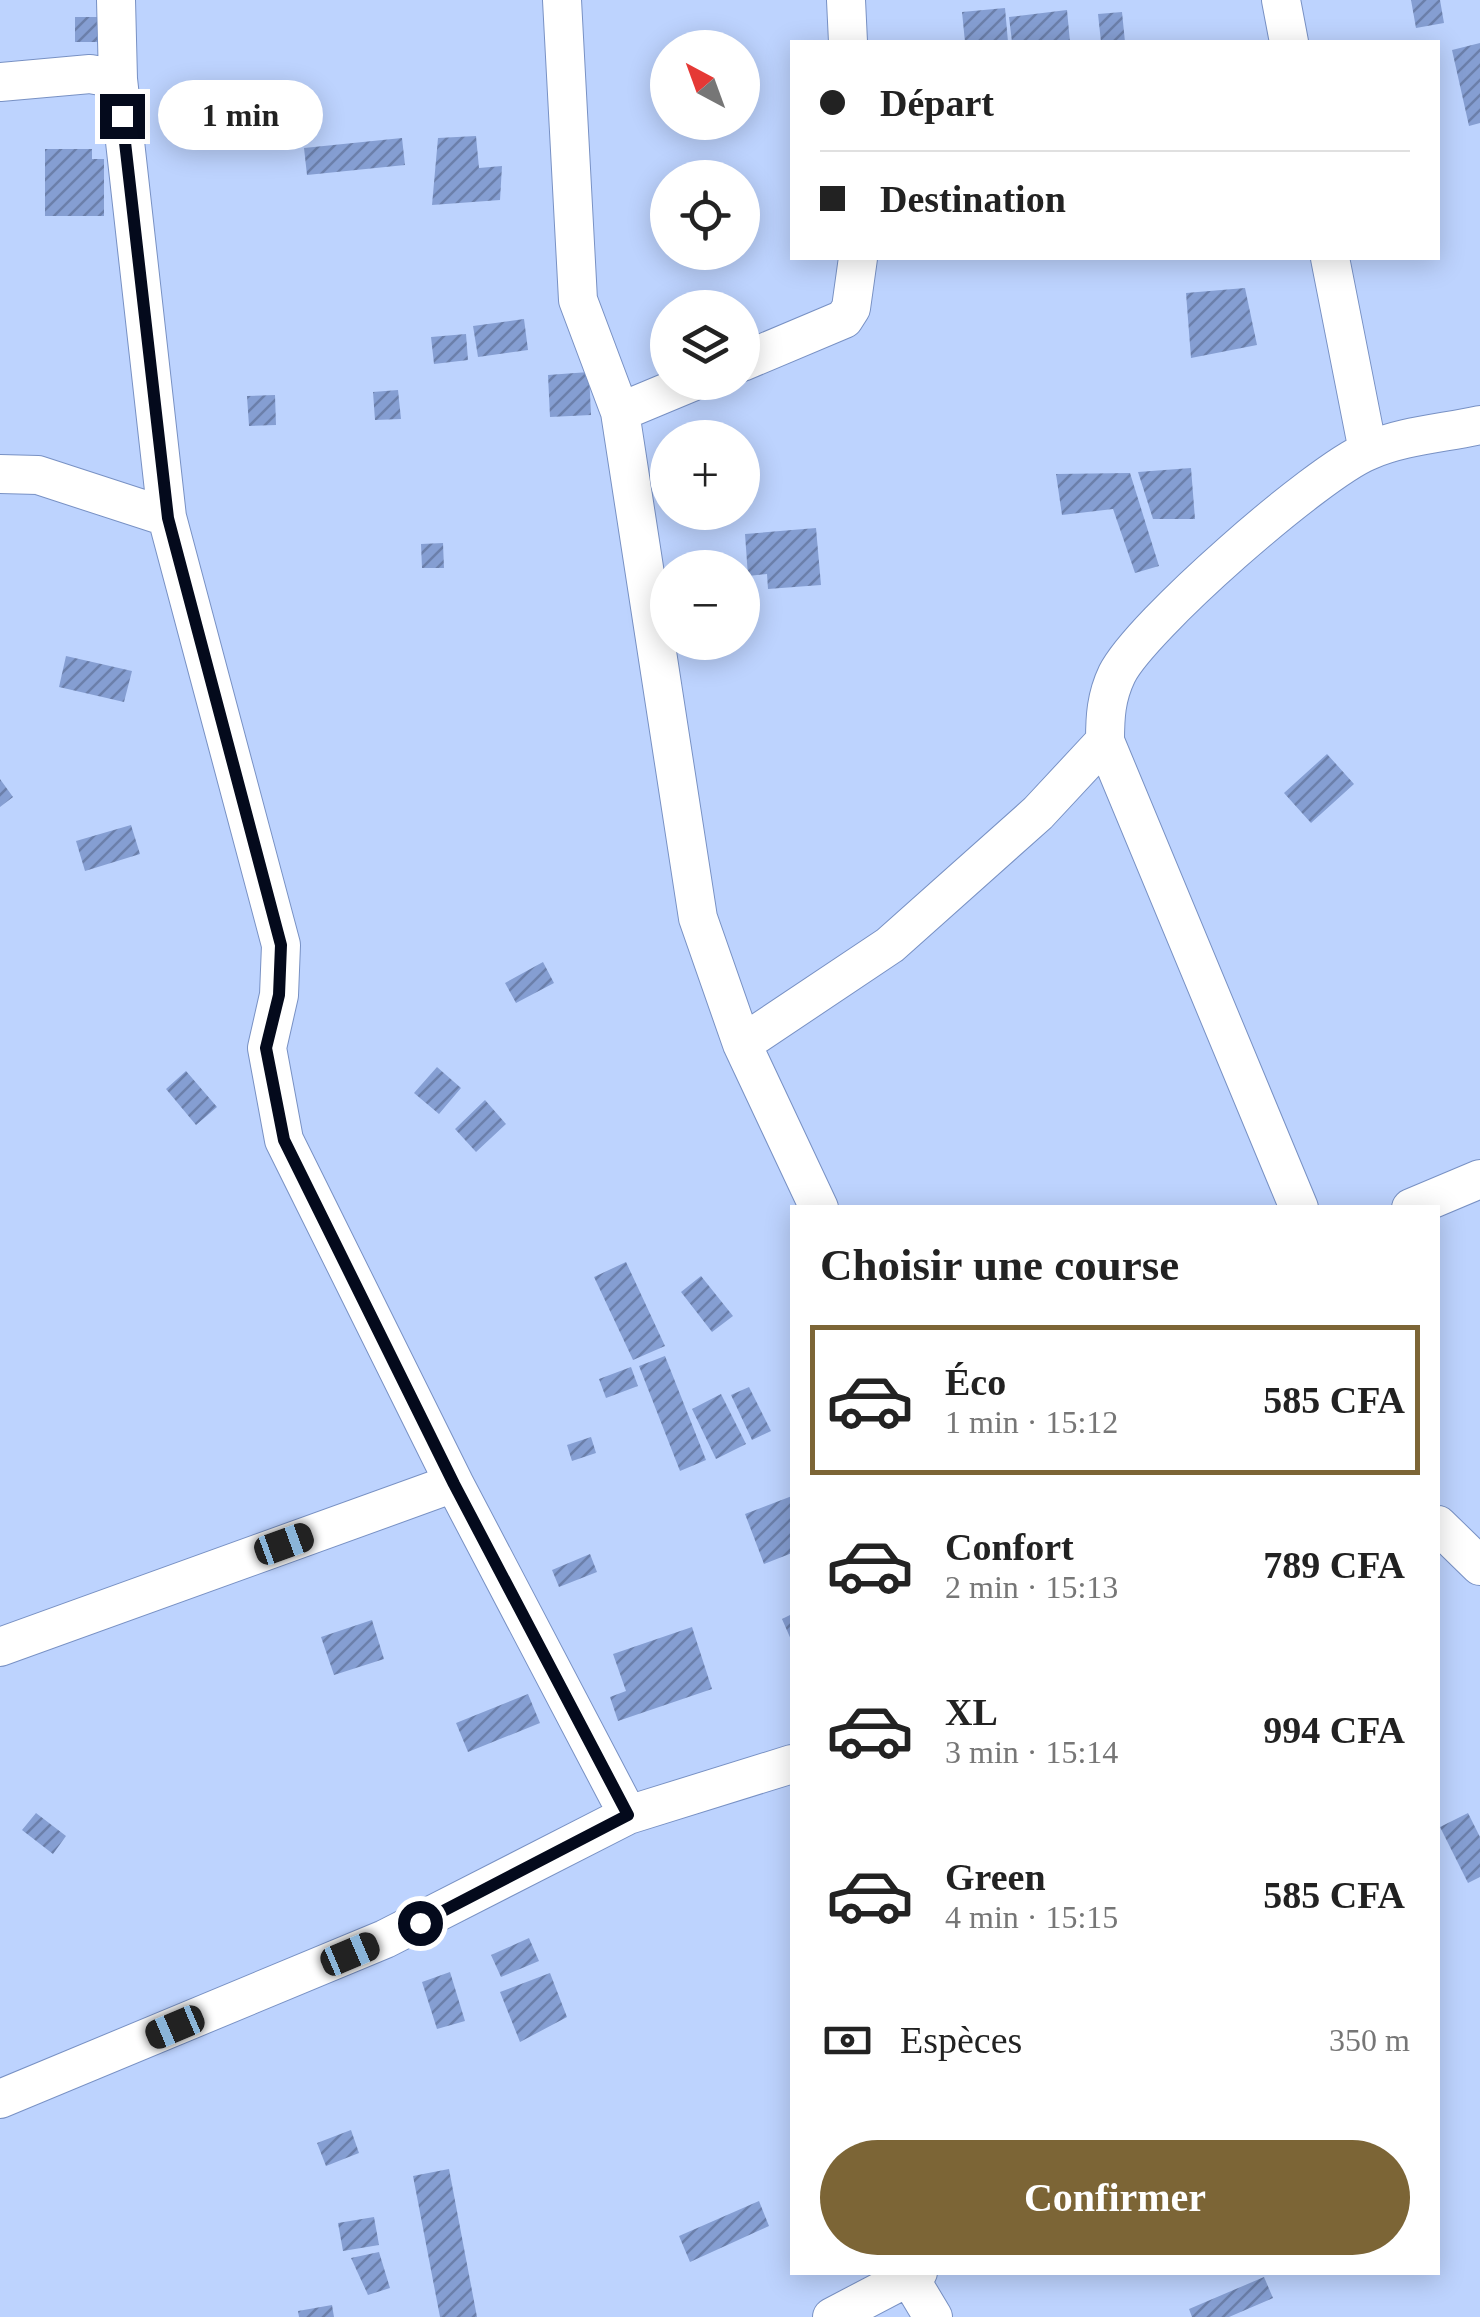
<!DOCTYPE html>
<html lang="fr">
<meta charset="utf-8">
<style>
body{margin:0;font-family:Georgia,serif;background:#f2f2f2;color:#222;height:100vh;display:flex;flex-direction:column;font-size:38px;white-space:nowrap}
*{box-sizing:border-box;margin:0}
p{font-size:32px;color:#767676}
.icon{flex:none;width:55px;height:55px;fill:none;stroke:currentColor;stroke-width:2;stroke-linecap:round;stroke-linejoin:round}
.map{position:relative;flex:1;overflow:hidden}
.details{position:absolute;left:790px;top:1205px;width:650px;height:1070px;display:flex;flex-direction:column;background:#fff;border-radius:0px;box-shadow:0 5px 25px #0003}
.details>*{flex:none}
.top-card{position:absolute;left:790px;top:40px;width:650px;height:220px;border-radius:0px;box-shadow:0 5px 25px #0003;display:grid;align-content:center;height:220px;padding:0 30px;background:#fff}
.needle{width:65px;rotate:319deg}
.fabs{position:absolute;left:650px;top:30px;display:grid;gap:20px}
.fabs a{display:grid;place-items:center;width:110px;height:110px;border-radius:50%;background:#fff;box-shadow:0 5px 25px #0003;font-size:50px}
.end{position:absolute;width:45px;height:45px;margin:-22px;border:12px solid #040a1c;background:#fff;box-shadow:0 0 0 5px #fff}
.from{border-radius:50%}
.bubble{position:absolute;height:70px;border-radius:35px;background:#fff;box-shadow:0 5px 25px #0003;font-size:32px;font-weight:800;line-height:70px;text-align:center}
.car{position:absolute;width:30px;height:60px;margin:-30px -15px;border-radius:12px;box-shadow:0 0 8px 2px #0007;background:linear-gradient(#222 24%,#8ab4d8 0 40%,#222 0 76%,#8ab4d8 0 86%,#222 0)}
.top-card b{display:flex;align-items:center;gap:35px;height:95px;font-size:38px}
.top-card b+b{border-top:2px solid #e0e0e0}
.top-card i{width:25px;height:25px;background:#222}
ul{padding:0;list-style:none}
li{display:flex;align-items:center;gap:30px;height:150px;margin:0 20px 15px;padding:0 10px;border:5px solid transparent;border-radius:0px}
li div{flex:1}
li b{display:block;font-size:38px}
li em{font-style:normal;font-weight:800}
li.current{border-color:#7c6536}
li>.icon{width:90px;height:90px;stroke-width:1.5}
h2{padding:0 30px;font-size:45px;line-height:120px}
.pay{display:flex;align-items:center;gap:25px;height:110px;padding:0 30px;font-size:38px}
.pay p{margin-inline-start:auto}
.action{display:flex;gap:20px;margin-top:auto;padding:20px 30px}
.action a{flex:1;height:115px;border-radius:60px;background:#7c6536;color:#fff;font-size:40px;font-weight:800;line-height:115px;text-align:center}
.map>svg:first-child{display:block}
</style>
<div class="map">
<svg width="1480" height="2317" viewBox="0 0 1480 2317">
<defs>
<pattern id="building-hatch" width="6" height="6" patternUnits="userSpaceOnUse" patternTransform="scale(2.5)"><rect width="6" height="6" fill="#859ed2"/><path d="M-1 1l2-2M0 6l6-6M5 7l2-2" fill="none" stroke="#6b7faa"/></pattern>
</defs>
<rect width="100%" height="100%" fill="#bdd3fe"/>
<path fill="url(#building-hatch)" d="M1411 0H1440L1444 23 1416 28Z
M1005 8 1008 42H965L962 12Z
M1067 10 1070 42H1012L1009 17Z
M1122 12 1125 42H1101L1098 14Z
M75 17H104L103 42H75Z
M1480 43V123L1469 126 1452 50Z
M476 136 479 168 502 166 500 200 432 205 438 138Z
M402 138 405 165 307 175 304 148Z
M45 149H92V159H104V216H45Z
M1245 288 1257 345 1191 358 1186 293Z
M524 319 528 350 478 357 473 326Z
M466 334 468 360 434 364 431 337Z
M589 372 591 415 550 417 548 375Z
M398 390 401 419 375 420 373 392Z
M275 395 276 425 249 426 247 396Z
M1191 468 1195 519H1153L1138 472Z
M1130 473 1159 566 1135 573 1113 509 1062 515 1056 474Z
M816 528 821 585 768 589 767 574 748 576 745 534Z
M443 543 444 568H422L421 544Z
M66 656 132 671 124 702 59 687Z
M1327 754 1354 784 1311 823 1284 793Z
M0 779 13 797 0 807Z
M131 825 140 854 85 871 76 841Z
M543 962 554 983 516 1003 505 983Z
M437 1067 461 1088 439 1114 414 1093Z
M186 1071 217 1107 196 1125 166 1089Z
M485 1100 506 1124 476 1152 455 1129Z
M626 1262 665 1346 633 1360 594 1277Z
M701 1276 733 1316 712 1332 681 1292Z
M665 1356 706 1460 680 1471 639 1366Z
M631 1367 638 1386 606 1398 599 1379Z
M749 1387 771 1431 752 1440 731 1395Z
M721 1394 746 1444 716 1459 692 1409Z
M591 1437 596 1453 572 1461 567 1445Z
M792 1496V1553L764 1564 745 1514Z
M590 1554 597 1572 559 1587 552 1570Z
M792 1614V1642L782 1619Z
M372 1620 384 1659 334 1675 321 1637Z
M692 1627 712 1689 618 1721 610 1697 626 1691 613 1654Z
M528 1694 540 1723 468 1752 456 1723Z
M36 1813 66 1836 53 1854 22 1830Z
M1468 1813 1480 1837V1877L1468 1883 1440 1827Z
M529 1938 539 1961 501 1977 491 1955Z
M450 1972 465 2021 437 2029 422 1982Z
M550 1973 567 2017 520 2042 500 1992Z
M351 2130 359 2153 326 2166 317 2143Z
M449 2169 477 2317H440L413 2176Z
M759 2201 769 2226 690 2262 679 2236Z
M374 2217 379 2245 343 2251 338 2223Z
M379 2252 390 2288 368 2295 351 2258Z
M1264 2277 1273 2298 1229 2317H1192L1189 2309Z
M332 2305 334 2317H299L298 2311Z"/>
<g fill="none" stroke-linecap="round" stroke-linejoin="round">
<g stroke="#7891c4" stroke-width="40">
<path id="minor" d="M116 0 118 79 167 517 281 945 279 995 267 1048 284 1140 454 1483 628 1815
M562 0 578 300 620 412 698 918 742 1044 819 1208
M846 0 848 42
M1281 0 1289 42
M0 82 90 74 118 79
M1330 258 1368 451
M742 362 844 319 851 308 858 258
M620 412 692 382
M0 474 38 475 167 517
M742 1044 890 945 1038 813 1105 741
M1299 1208 1105 741C1105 717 1106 697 1117 674 1141 626 1317 472 1368 451 1401 436 1444 433 1480 425
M1411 1208 1480 1179
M1438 1525 1480 1566
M0 1647 454 1483
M0 2099 385 1939 628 1815 792 1764
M909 2277 933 2317
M832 2317 918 2272"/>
</g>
<use href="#minor" stroke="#fff" stroke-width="38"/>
</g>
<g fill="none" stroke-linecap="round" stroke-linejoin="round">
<path stroke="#040a1c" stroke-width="12" d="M122 116 168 518 281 945 279 995 266 1048 284 1140 454 1484 628 1815 420 1923"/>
</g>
</svg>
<div class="fabs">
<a><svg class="needle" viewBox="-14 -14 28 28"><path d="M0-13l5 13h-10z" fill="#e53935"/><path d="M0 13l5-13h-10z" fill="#767676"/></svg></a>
<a><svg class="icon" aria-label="locate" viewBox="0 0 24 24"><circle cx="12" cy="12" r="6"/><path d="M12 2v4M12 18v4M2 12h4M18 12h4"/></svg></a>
<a><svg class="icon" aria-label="layers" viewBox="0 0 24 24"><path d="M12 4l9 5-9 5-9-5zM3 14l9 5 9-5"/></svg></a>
<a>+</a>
<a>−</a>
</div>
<i class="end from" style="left:420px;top:1923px"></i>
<i class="end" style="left:122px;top:116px"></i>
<div class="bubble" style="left:158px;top:80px;width:165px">1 min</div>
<i class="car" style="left:284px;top:1544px;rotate:70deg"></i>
<i class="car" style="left:350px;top:1954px;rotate:67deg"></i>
<i class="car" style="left:175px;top:2027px;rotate:247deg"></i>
<div class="top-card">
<b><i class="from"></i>Départ</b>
<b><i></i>Destination</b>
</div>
<section class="details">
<h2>Choisir une course</h2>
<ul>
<li class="current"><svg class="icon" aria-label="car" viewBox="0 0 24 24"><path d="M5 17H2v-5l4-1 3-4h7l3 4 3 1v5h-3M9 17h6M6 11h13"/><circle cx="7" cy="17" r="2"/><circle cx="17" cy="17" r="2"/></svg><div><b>Éco</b><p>1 min · 15:12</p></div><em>585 CFA</em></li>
<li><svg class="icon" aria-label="car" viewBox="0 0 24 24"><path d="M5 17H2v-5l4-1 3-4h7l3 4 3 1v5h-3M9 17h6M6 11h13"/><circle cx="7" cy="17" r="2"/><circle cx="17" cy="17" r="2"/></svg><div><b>Confort</b><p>2 min · 15:13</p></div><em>789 CFA</em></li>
<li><svg class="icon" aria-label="car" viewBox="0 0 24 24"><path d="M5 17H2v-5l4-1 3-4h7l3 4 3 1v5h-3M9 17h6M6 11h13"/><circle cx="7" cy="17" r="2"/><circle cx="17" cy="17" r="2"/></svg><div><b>XL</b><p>3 min · 15:14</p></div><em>994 CFA</em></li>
<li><svg class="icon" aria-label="car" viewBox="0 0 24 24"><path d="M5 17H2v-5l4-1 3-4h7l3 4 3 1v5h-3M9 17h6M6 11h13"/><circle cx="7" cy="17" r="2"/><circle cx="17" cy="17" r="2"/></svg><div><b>Green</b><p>4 min · 15:15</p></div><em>585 CFA</em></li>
</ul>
<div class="pay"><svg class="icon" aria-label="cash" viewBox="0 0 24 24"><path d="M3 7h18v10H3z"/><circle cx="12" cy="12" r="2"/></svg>Espèces<p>350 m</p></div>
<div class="action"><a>Confirmer</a></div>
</section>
</div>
